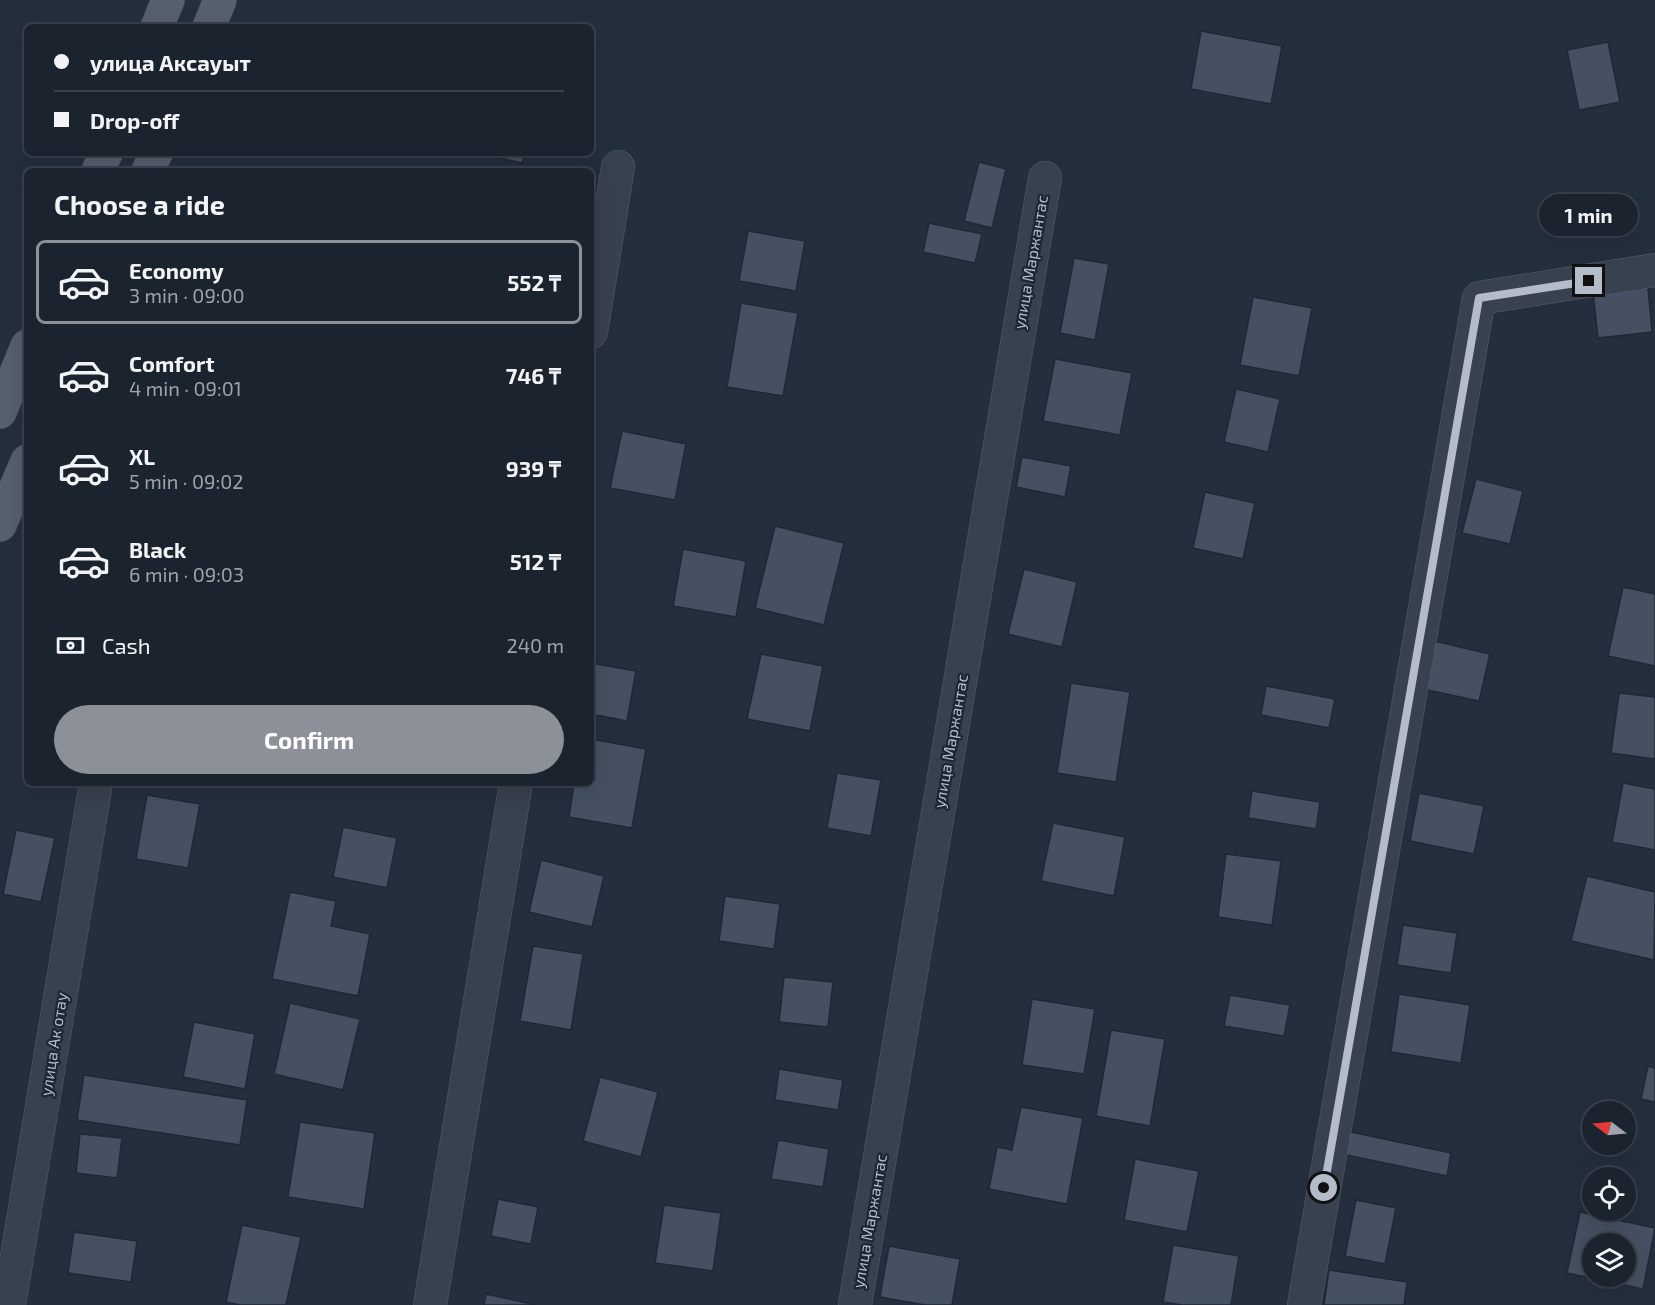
<!DOCTYPE html>
<meta charset="utf-8">
<style>
body{margin:0;font-family:"Exo 2",sans-serif;background:#242b36;color:#f1f3f6;height:100vh;display:flex;flex-direction:column;font-size:22px;white-space:nowrap}
*{box-sizing:border-box;margin:0}
p{font-size:20px;color:#a0a4aa}
.icon{flex:none;width:33px;height:33px;fill:none;stroke:currentColor;stroke-width:2;stroke-linecap:round;stroke-linejoin:round}
.map{position:relative;flex:1;overflow:hidden}
.panel{position:absolute;left:24px;top:168px;width:570px;height:618px;display:flex;flex-direction:column;background:#1b232e;border-radius:9px;box-shadow:0 6px 24px #0002,0 0 0 2px #39404a}
.panel>*{flex:none}
.banner{position:absolute;left:24px;top:24px;width:570px;height:132px;border-radius:9px;box-shadow:0 6px 24px #0002,0 0 0 2px #39404a;display:grid;align-content:center;height:132px;padding:0 30px;background:#1b232e}
.needle{width:39px;rotate:286deg}
.buttons{position:absolute;left:1582px;top:1101px;display:grid;gap:12px}
.buttons a{display:grid;place-items:center;width:54px;height:54px;border-radius:50%;background:#1b232e;box-shadow:0 6px 24px #0002,0 0 0 2px #39404a;font-size:30px}
.end{position:absolute;width:27px;height:27px;margin:-14px;border:8px solid #b4bcc9;background:#111;box-shadow:0 0 0 3px #111}
.from{border-radius:50%}
.bubble{position:absolute;height:42px;border-radius:21px;background:#1b232e;box-shadow:0 6px 24px #0002,0 0 0 2px #39404a;font-size:20px;font-weight:700;line-height:42px;text-align:center}
.banner b{display:flex;align-items:center;gap:21px;height:57px;font-size:22px}
.banner b+b{border-top:2px solid #39404a}
.banner i{width:15px;height:15px;background:#f1f3f6}
ul{padding:0;list-style:none}
li{display:flex;align-items:center;gap:18px;height:84px;margin:0 12px 9px;padding:0 18px;border:3px solid transparent;border-radius:9px}
li div{flex:1}
li b{display:block;font-size:22px}
li em{font-style:normal;font-weight:700}
li.on{border-color:#8c9099}
li>.icon{width:54px;height:54px;stroke-width:1.5}
h2{padding:0 30px;font-size:27px;line-height:72px}
.pay{display:flex;align-items:center;gap:15px;height:66px;padding:0 30px;font-size:22px}
.pay p{margin-inline-start:auto}
.cta{display:flex;gap:12px;margin-top:auto;padding:12px 30px}
.cta a{flex:1;height:69px;border-radius:36px;background:#8c9099;color:#fff;font-size:24px;font-weight:700;line-height:69px;text-align:center}
.map>svg:first-child{display:block}
</style>
<div class="map">
<svg width="1655" height="1305" viewBox="0 0 1655 1305">
<rect width="100%" height="100%" fill="#242f3e"/>
<path fill="#455162" stroke="#1f2835" stroke-width="1.5" fill-rule="evenodd" d="M1201 31 1282 46 1271 104 1191 89Z
M1608 42 1620 102 1579 110 1567 50Z
M478 153H525L522 163Z
M979 162 1006 169 992 228 964 221Z
M929 223 982 234 975 263 923 252Z
M748 231 805 241 796 291 739 281Z
M1074 258 1109 264 1095 340 1060 333Z
M1647 277 1652 332 1598 338 1592 283Z
M1253 297 1312 308 1299 376 1240 365Z
M741 303 798 313 783 396 727 387Z
M1055 359 1132 373 1120 435 1043 421Z
M1236 389 1280 399 1268 452 1224 442Z
M622 431 686 444 675 500 610 488Z
M1022 457 1071 466 1065 497 1016 487Z
M1476 479 1523 491 1510 544 1462 533Z
M1205 492 1255 503 1243 559 1193 548Z
M775 526 844 543 824 625 755 608Z
M683 549 746 561 736 617 673 606Z
M1024 569 1077 582 1062 647 1008 634Z
M1623 587 1655 594V666L1608 656Z
M1434 641 1490 654 1479 701 1423 689Z
M761 654 823 666 810 731 747 719Z
M591 663 636 671 627 721 591 714Z
M1071 683 1130 692 1116 782 1057 773Z
M1266 686 1335 699 1329 728 1261 715Z
M1619 693 1655 697V759L1611 753Z
M591 739 646 749 632 828 569 817 574 783H591Z
M837 773 881 780 871 836 827 828Z
M1623 783 1655 789V850L1612 842Z
M1252 791 1320 802 1316 829 1248 818Z
M1419 793 1484 806 1474 854 1410 841Z
M147 795 200 804 188 868 136 859Z
M1053 823 1125 837 1114 896 1041 881Z
M343 827 397 838 387 888 333 877Z
M16 830 55 838 41 902 3 894Z
M1226 854 1281 861 1272 925 1218 917Z
M541 860 604 876 592 927 529 912Z
M1587 876 1655 892 1654 960 1571 941Z
M290 892 336 901 331 926 370 934 358 996 272 979Z
M725 896 780 904 774 949 719 941Z
M1403 925 1457 933 1451 973 1397 965Z
M533 946 583 954 571 1030 520 1021Z
M784 977 833 982 828 1027 779 1022Z
M1399 994 1470 1005 1461 1063 1391 1052Z
M1230 995 1290 1005 1284 1036 1224 1026Z
M1032 999 1095 1009 1084 1074 1022 1065Z
M290 1003 360 1019 343 1090 274 1074Z
M194 1022 255 1034 245 1089 183 1077Z
M1111 1030 1165 1039 1150 1126 1096 1116Z
M1648 1066 1655 1068V1102L1641 1099Z
M779 1069 843 1080 838 1110 775 1100Z
M84 1075 247 1100 240 1145 77 1120Z
M600 1077 658 1092 641 1157 583 1141Z
M1021 1107 1083 1118 1067 1204 989 1189 997 1147 1012 1150Z
M300 1122 375 1133 364 1209 288 1197Z
M1346 1131 1451 1153 1447 1176 1342 1154Z
M80 1134 122 1138 117 1178 76 1173Z
M778 1140 829 1149 823 1187 771 1179Z
M1135 1159 1199 1171 1187 1232 1124 1220Z
M498 1199 538 1207 531 1244 491 1236Z
M1356 1200 1396 1208 1385 1264 1345 1256Z
M664 1205 721 1213 713 1271 655 1263Z
M1580 1212 1655 1228 1643 1289 1567 1273ZM1593 1244H1626V1276H1593Z
M242 1225 301 1237 286 1305H240L226 1302Z
M74 1232 137 1241 131 1282 68 1273Z
M1173 1245 1239 1256 1231 1305H1182L1163 1302Z
M889 1246 960 1259 952 1305H925L880 1297Z
M1329 1270 1407 1282 1404 1305H1324Z
M486 1294 536 1305H484Z"/>
<g fill="none" stroke-linecap="round" stroke-linejoin="round">
<g stroke="#565f6c" stroke-width="34">
<path id="minor" d="M591 332 618 167
M9 1305 96 783
M430 1305 516 783
M855 1305 1045 178
M1304 1305 1479 298 1655 270"/>
</g>
<g stroke="#414a57" stroke-width="34">
<path id="primary" d="M157 27 168 0
M209 27 220 0
M98 171 106 153
M148 171 156 153
M0 412 27 346
M0 525 27 461"/>
</g>
<use href="#minor" stroke="#38414e" stroke-width="33"/>
<use href="#primary" stroke="#56606e" stroke-width="33"/>
</g>
<g fill="none" stroke-linecap="round" stroke-linejoin="round">
<path stroke="#b4bcc9" stroke-width="8" d="M1324 1188 1479 298 1589 281"/>
</g>
<g text-anchor="middle" dominant-baseline="central" stroke-width="4.5" stroke-linejoin="round" paint-order="stroke">
<g font-size="16" fill="#b4bcc9" stroke="#1d2633">
<text transform="translate(1030 262) rotate(-80)">улица Маржантас</text>
<text transform="translate(950 741) rotate(-80)">улица Маржантас</text>
<text transform="translate(53 1044) rotate(-81)">улица Ак отау</text>
<text transform="translate(869 1221) rotate(-80)">улица Маржантас</text>
</g>
</g>
</svg>
<div class="buttons">
<a><svg class="needle" viewBox="-14 -14 28 28"><path d="M0-13l5 13h-10z" fill="#e53935"/><path d="M0 13l5-13h-10z" fill="#a0a4aa"/></svg></a>
<a><svg class="icon" aria-label="locate" viewBox="0 0 24 24"><circle cx="12" cy="12" r="6"/><path d="M12 2v4M12 18v4M2 12h4M18 12h4"/></svg></a>
<a><svg class="icon" aria-label="layers" viewBox="0 0 24 24"><path d="M12 4l9 5-9 5-9-5zM3 14l9 5 9-5"/></svg></a>
</div>
<i class="end from" style="left:1324px;top:1188px"></i>
<i class="end" style="left:1589px;top:281px"></i>
<div class="bubble" style="left:1539px;top:194px;width:99px">1 min</div>
<div class="banner">
<b><i class="from"></i>улица Аксауыт</b>
<b><i></i>Drop-off</b>
</div>
<section class="panel">
<h2>Choose a ride</h2>
<ul>
<li class="on"><svg class="icon" aria-label="car" viewBox="0 0 24 24"><path d="M5 17H2v-5l4-1 3-4h7l3 4 3 1v5h-3M9 17h6M6 11h13"/><circle cx="7" cy="17" r="2"/><circle cx="17" cy="17" r="2"/></svg><div><b>Economy</b><p>3 min · 09:00</p></div><em>552 ₸</em></li>
<li><svg class="icon" aria-label="car" viewBox="0 0 24 24"><path d="M5 17H2v-5l4-1 3-4h7l3 4 3 1v5h-3M9 17h6M6 11h13"/><circle cx="7" cy="17" r="2"/><circle cx="17" cy="17" r="2"/></svg><div><b>Comfort</b><p>4 min · 09:01</p></div><em>746 ₸</em></li>
<li><svg class="icon" aria-label="car" viewBox="0 0 24 24"><path d="M5 17H2v-5l4-1 3-4h7l3 4 3 1v5h-3M9 17h6M6 11h13"/><circle cx="7" cy="17" r="2"/><circle cx="17" cy="17" r="2"/></svg><div><b>XL</b><p>5 min · 09:02</p></div><em>939 ₸</em></li>
<li><svg class="icon" aria-label="car" viewBox="0 0 24 24"><path d="M5 17H2v-5l4-1 3-4h7l3 4 3 1v5h-3M9 17h6M6 11h13"/><circle cx="7" cy="17" r="2"/><circle cx="17" cy="17" r="2"/></svg><div><b>Black</b><p>6 min · 09:03</p></div><em>512 ₸</em></li>
</ul>
<div class="pay"><svg class="icon" aria-label="cash" viewBox="0 0 24 24"><path d="M3 7h18v10H3z"/><circle cx="12" cy="12" r="2"/></svg>Cash<p>240 m</p></div>
<div class="cta"><a>Confirm</a></div>
</section>
</div>
